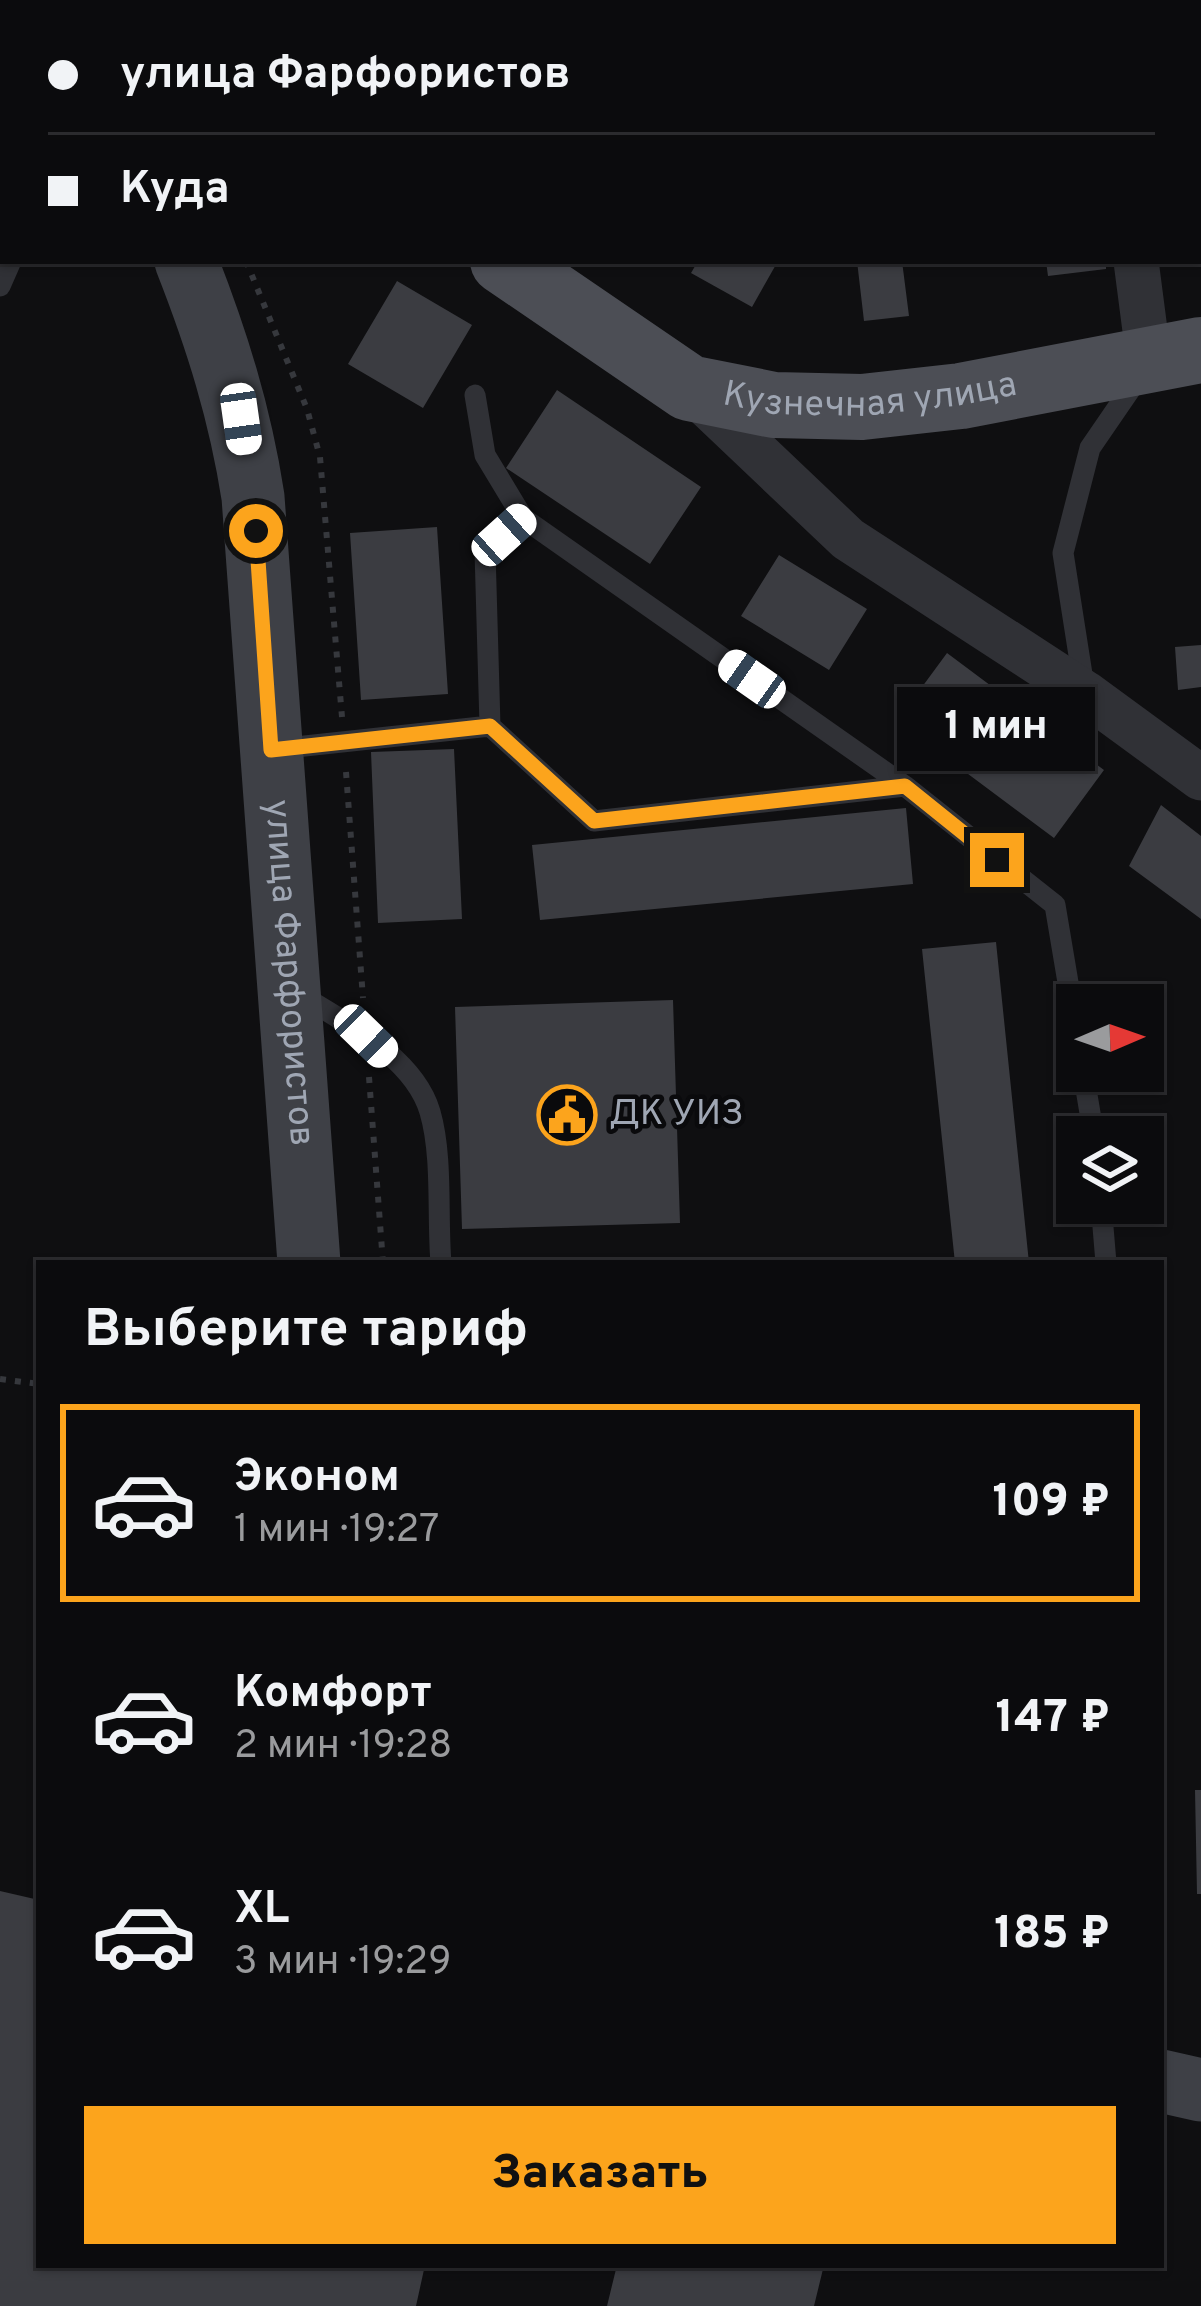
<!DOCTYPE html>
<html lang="ru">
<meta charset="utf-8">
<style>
body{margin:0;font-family:Overpass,sans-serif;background:#141416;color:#f1f3f6;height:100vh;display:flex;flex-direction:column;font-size:45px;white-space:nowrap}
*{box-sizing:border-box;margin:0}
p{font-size:39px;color:#9a9b9d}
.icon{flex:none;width:66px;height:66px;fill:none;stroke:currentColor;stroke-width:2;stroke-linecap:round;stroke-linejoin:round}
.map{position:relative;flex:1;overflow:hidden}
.sheet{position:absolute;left:36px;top:1260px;width:1128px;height:1008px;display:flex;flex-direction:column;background:#0b0b0d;border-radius:0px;box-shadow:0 3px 9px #0004,0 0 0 3px #2b2b2e}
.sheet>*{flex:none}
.hud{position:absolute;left:0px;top:0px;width:1203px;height:264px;box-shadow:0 3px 9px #0004,0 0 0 3px #2b2b2e;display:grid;align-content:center;height:264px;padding:0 48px;background:#0b0b0d}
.needle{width:78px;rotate:88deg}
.controls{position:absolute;left:1056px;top:984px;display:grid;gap:24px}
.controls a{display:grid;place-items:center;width:108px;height:108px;border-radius:0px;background:#0b0b0d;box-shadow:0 3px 9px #0004,0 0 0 3px #2b2b2e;font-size:60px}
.end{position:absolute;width:54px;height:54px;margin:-27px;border:15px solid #fca41c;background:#111;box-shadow:0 0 0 6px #111}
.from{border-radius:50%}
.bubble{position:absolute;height:84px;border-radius:0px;background:#0b0b0d;box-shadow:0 3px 9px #0004,0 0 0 3px #2b2b2e;font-size:39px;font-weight:800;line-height:84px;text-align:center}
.car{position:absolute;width:36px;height:72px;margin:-36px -18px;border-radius:15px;box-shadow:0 0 9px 3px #0007;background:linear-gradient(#fff 24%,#345 0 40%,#fff 0 76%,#345 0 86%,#fff 0)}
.hud b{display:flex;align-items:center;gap:42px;height:114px;font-size:45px}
.hud b+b{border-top:3px solid #2b2b2e}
.hud i{width:30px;height:30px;background:#f1f3f6}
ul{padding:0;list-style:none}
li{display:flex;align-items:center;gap:36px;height:198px;margin:0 24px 18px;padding:0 24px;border:6px solid transparent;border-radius:0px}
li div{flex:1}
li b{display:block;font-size:45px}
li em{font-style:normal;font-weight:800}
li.current{border-color:#fca41c}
li>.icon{width:108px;height:108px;stroke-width:1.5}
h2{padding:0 48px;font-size:54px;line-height:144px}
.cta{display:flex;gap:24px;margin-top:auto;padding:24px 48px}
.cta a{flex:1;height:138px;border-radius:0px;background:#fca41c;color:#111;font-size:48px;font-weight:800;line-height:138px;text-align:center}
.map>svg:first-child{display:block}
</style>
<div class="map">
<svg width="1201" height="2306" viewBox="0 0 1201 2306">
<rect width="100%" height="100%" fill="#0f0f11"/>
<path fill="#3b3c41" d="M698 261H778L752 307 691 273Z
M857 261H902L909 316 864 321Z
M1046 261H1106V269L1048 276Z
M397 281 472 325 423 408 348 364Z
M557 390 701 487 650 564 506 468Z
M437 527 448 694 361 700 350 533Z
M779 555 867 609 829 670 741 616Z
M1201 645V687L1178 690 1175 647Z
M947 653 1104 770 1054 838 897 721Z
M454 749 462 919 378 923 371 752Z
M1161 805 1201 836V919L1129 866Z
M906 808 913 884 540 920 532 845Z
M996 942 1029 1263H955L922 949Z
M673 1000 680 1223 462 1229 455 1007Z
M1195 1790H1201V1894H1197Z
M0 1891 39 1900V2265H425L416 2306H0Z
M617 2265H824L814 2306H607Z"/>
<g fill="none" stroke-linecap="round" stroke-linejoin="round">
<path stroke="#36383d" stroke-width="6" stroke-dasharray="6 9" stroke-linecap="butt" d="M224 3 226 0
M246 261 307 409 320 457 342 717
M346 772 363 998
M369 1077 383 1263
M0 1379 39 1384"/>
<path stroke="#303136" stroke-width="21" d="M0 286 11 261
M475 395 485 455 523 518
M1084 687 1063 553 1090 448 1138 378
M490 726 485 551 523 518 905 786
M277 749 490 726 594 821 905 786 1055 905 1077 1036
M299 994C344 1022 414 1057 430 1112 443 1157 437 1216 441 1263
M1083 1071 1094 1137
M1101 1203 1106 1263"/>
<path stroke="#303136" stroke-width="45" d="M1101 0 1102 3
M1136 261 1149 361
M691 390 848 539 1085 693 1201 778"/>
<g stroke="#3e4046" stroke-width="63">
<path id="s1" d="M186 261C217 340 240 413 253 497L309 1263"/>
<path d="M1161 2081 1201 2090"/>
</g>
<g stroke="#4c4e55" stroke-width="66">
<path d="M93 0 99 3"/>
<path id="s2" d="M503 261 689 388 774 405 862 407 961 396 1201 350"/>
</g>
</g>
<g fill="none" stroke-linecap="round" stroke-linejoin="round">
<path stroke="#fca41c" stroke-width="15" d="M256 531 271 750 490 726 594 821 905 786 997 860"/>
</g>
<defs>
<g id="civic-ring" transform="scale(3)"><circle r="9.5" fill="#0a0a0c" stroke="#fca41c" stroke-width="1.5"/><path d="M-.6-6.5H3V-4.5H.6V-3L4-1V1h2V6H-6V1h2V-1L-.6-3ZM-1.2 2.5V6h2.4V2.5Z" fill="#fca41c"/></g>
</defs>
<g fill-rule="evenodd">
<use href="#civic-ring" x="567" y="1115"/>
</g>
<g text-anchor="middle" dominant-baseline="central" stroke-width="9" stroke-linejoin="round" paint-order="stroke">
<g font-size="36" fill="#9fa6b3" stroke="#0a0a0c">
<text stroke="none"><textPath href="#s2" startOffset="408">Кузнечная улица</textPath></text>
<text stroke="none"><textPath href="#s1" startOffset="723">улица Фарфористов</textPath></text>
</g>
<g font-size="36" fill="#9fa6b3" stroke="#0a0a0c" text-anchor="start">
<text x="609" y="1115">ДК УИЗ</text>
</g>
</g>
</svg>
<div class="controls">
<a><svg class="needle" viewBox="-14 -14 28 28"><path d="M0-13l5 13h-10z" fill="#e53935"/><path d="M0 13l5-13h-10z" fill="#9a9b9d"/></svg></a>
<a><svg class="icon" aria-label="layers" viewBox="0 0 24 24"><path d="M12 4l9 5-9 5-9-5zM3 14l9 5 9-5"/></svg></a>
</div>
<i class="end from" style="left:256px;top:531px"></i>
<i class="end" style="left:997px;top:860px"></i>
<div class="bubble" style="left:897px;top:687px;width:198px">1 мин</div>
<i class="car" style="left:241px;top:419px;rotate:172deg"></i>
<i class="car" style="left:504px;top:535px;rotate:48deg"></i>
<i class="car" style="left:752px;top:679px;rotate:305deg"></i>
<i class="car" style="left:366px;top:1036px;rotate:134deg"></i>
<div class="hud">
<b><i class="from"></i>улица Фарфористов</b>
<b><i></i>Куда</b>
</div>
<section class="sheet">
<h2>Выберите тариф</h2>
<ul>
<li class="current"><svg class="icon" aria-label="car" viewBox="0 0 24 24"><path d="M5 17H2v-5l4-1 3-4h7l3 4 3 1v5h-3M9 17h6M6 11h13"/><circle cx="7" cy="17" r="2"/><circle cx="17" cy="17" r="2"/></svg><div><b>Эконом</b><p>1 мин · 19:27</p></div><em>109 ₽</em></li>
<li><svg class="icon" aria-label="car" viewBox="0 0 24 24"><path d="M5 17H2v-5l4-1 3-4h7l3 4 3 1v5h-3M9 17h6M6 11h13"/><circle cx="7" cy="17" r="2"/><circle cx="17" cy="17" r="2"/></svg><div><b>Комфорт</b><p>2 мин · 19:28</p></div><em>147 ₽</em></li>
<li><svg class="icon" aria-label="car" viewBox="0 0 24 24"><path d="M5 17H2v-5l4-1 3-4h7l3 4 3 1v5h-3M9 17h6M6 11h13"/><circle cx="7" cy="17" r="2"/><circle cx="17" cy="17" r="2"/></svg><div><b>XL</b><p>3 мин · 19:29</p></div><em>185 ₽</em></li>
</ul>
<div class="cta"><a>Заказать</a></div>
</section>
</div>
